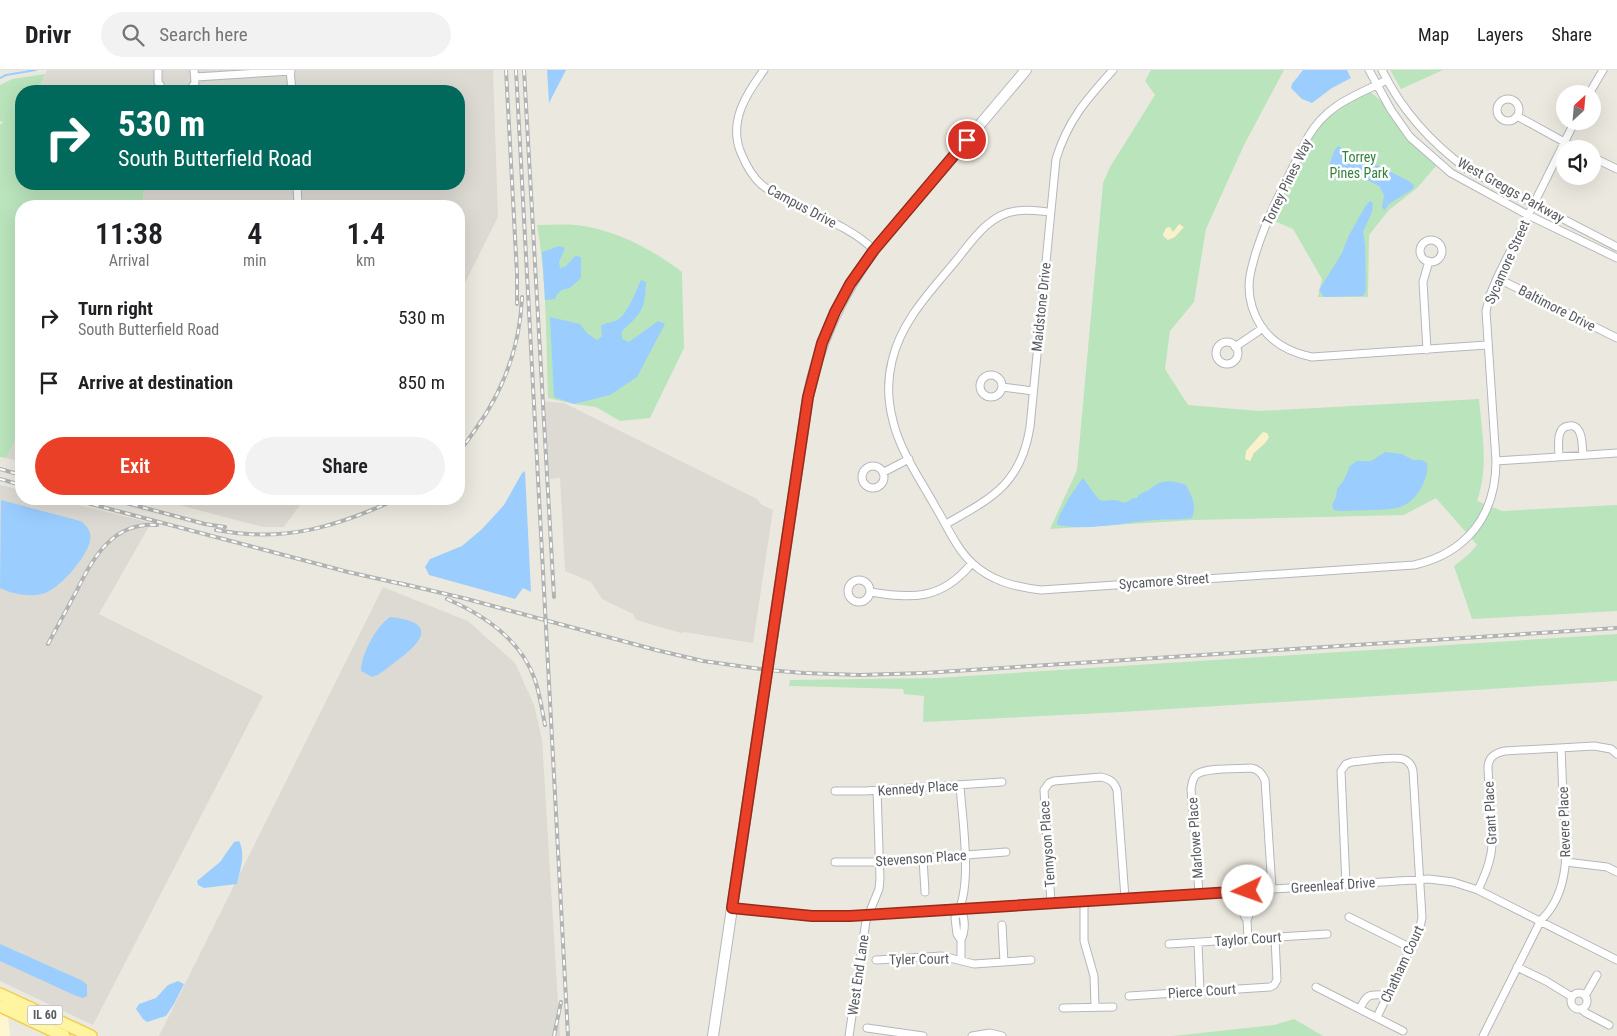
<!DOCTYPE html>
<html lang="en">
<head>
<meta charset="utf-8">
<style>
  :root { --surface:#fff; --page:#f2f2f2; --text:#202124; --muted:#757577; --line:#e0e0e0; --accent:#e94027 }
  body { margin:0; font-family:"Roboto Condensed",sans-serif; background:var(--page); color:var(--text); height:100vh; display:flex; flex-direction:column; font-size:19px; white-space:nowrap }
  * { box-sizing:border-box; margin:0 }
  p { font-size:16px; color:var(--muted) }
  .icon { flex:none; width:28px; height:28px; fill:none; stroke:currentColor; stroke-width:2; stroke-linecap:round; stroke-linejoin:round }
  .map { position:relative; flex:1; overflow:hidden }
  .sheet { position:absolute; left:15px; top:130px; width:450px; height:305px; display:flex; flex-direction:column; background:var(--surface); border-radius:20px; box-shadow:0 5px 20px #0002 }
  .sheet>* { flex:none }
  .hud { position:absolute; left:15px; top:15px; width:450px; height:105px; border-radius:20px; box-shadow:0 5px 20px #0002; background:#00695c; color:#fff; overflow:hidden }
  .needle { width:32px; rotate:26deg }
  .tools { position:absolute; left:1556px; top:15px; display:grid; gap:10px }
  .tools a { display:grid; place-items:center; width:45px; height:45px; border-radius:50%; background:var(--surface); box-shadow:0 5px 20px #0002; font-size:25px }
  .pin { position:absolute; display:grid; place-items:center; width:42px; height:42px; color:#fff; margin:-21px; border:2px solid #fff; border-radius:50%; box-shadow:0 1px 5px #0007 }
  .me { position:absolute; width:55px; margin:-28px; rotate:267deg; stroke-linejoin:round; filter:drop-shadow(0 0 4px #0008) }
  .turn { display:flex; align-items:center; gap:18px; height:105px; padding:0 20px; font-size:22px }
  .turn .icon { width:65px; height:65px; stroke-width:2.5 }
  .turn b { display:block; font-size:35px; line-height:42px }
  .eta { display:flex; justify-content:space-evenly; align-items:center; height:85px; text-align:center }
  .eta b { font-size:30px; font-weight:600; line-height:35px }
  .action { display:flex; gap:10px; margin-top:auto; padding:10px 20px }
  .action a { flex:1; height:58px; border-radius:30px; background:var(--accent); color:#fff; font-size:20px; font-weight:600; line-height:58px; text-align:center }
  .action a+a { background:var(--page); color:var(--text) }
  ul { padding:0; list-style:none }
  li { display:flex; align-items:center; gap:15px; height:65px; padding:0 20px }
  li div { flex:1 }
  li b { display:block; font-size:19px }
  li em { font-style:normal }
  header { display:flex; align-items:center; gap:30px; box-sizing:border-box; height:70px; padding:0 25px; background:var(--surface); border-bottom:1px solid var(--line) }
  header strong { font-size:24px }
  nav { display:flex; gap:28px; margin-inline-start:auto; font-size:18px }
  .search { width:350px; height:45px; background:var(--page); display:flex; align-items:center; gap:12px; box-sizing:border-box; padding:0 18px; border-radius:28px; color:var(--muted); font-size:19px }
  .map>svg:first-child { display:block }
  .commercial { fill:#fef6d1 }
  .industrial { fill:#dcdad3 }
  .green { fill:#bae4bc }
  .sand { fill:#faf1cb }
  .water { fill:#9bceff }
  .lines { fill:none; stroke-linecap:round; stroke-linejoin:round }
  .stream { stroke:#9bceff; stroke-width:2 }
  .street-casing { stroke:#b5b7bc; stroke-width:9 }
  .secondary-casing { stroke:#b5b8be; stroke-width:12 }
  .primary-casing { stroke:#f1cd52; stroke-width:14 }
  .street { stroke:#fff; stroke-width:7 }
  .secondary { stroke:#fff; stroke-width:10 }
  .primary { stroke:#fff5a0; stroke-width:11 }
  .rail-casing { stroke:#b2b3b3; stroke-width:4 }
  .rail { stroke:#fff; stroke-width:2; stroke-dasharray:5.5; stroke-linecap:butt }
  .route-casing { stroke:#972a19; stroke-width:12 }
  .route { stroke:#e94027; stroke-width:9 }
  .labels { text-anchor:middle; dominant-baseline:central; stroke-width:5; stroke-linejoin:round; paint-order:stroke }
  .shield { fill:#fff; stroke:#8a8c90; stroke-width:1 }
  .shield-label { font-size:12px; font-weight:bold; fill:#585b60 }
  .park-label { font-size:14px; fill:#34833b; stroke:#fff }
  .street-label { font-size:14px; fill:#585b60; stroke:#fff }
</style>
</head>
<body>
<header>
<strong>Drivr</strong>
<div class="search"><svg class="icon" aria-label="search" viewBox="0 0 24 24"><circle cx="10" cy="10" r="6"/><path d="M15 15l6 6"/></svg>Search here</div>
<nav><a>Map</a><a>Layers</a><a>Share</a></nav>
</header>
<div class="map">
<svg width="1617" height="966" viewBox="0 0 1617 966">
  <rect width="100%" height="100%" fill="#ebe9df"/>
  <path class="commercial" d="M0,943L8,947L10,966H0Z"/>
  <path class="industrial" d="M47,0H493L498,147L459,225V136H142L144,120L133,114H459V21H38Z
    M541,331L564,333L757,429L762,435L773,440L753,573L684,562L681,563L636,550L633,544L602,529L591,512L565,501L560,408L547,409Z
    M21,359V392L6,388Z
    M0,415L21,420V429H55L151,453L99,544L263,626L93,955L0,911Z
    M156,429H304L284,457H263Z
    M383,517L468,551L515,593L534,635L542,669L560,966H159Z"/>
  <path class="green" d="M1151,0H1284L1244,75L1206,159L1194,232L1170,261L1165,299L1188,335L1259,341L1479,329C1482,363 1489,398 1477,431L1502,441L1617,435V541L1472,549L1454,496L1469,484L1477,475L1436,428L1404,445L1194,450L1050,459L1077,400L1103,113L1110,97L1155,25L1145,11Z
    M1390,0H1443L1401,19Z
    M45,4L38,21H21V114H133L144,120L142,136H21V359L6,388L0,387V55L3,52L0,51V15L12,9Z
    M1370,22C1384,30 1396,54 1408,68C1416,78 1427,86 1437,95L1417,118L1389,140L1369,165L1368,227H1318L1322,209L1293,159L1270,149L1313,64L1323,51L1355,29Z
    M537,155C550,155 563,154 576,155C614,159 652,179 682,202L684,278L650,348L620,351L596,337L574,334L548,328C546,270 547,212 537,155Z
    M1617,564V611L1122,642L923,652L924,626L904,624L903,619L789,616L790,610L936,608Z
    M1294,949L1323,966H1172L1274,955Z"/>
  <path class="sand" d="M1179,154L1184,157L1175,167L1168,170L1163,166V164L1166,158L1170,157L1173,162Z
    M1263,362L1267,363L1269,367C1266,374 1259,378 1254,383C1252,386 1252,389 1250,391L1245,389L1246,381Z"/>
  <path class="water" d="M547,0H566L549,33Z
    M1303,0H1347L1351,8L1332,18L1312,33L1302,29L1291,18L1292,14Z
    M1338,76L1409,111L1414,115L1413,119L1389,134L1385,140L1382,138L1384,125L1379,116L1350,102L1340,100L1327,102L1334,81Z
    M1370,131L1373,133L1372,142L1363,162L1365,174L1366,220L1363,226L1324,227L1319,220L1342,183L1348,167L1366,135Z
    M559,176L565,178L559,192L560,198L566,196L575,186L581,187V208L570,218C562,219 558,221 555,229L545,230L542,182Z
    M641,210L646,212C645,239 642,243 622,261V269L629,272L658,251L665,254L637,307L610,325L574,334L554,327L550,247L580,254L587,263L597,270L602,266L601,256C607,251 614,253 619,249C628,242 636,221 641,210Z
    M1385,382L1402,384L1413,390H1422L1427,393C1429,409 1417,432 1400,437C1387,441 1356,440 1341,441L1334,440L1332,435L1336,427L1337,419L1344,410L1350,396L1357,391H1371Z
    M525,401L531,522L523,518L515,529L429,505L425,497L430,489L462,476L482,459L504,435L522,403Z
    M1083,408C1086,412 1097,428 1100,430C1104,432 1108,430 1112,430C1124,430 1121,437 1133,428H1137C1140,423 1142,423 1147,421C1152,419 1149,419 1154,416C1164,409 1175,411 1186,415C1192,427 1197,435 1192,448C1179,450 1166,449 1153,450C1122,453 1089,461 1057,455C1057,444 1076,417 1083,408Z
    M1,430L80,451C87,455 92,462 90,471C87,487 58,521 42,524C27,527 13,524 0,518Z
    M390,547C456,554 401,587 378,605L372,607L361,601C361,585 376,556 390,547Z
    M239,771C246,784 240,799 237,814L204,818L198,815L197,811L220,792L234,772Z
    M0,874L83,911L87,915V926L83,928L74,925L0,891Z
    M178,911L184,914L174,934L166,946L147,952L143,949L136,939L139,934L156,928L168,915Z"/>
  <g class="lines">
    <path class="stream" d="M0,8L6,5L36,0"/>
    <defs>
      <path id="street" d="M158,0V12L164,21
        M290,0L292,21
        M764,0C746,24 728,52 741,83C746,95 752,107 762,115C796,142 843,149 874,180
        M1369,0L1391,40L1410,67L1451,103L1528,145L1617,188
        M1382,0C1402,41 1430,72 1467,99L1617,177
        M196,7L291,1
        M1387,10C1355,26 1327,34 1308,67C1289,106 1269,141 1256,182C1253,193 1249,204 1249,216C1249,230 1254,245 1261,256C1273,274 1292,283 1312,287L1487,275
        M189,21L195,13L194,0
        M1589,24L1603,0
        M1497 40a11 11 0 1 1 22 0a11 11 0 1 1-22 0Z
        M1517,46L1577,79
        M1592,87L1617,99
        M297,114L298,136
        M1050,142C1039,141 1027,139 1016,141C987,145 971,173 954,193C929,223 901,252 892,291C887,311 888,332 893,351C900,381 920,409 935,436C946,454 956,478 972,493C991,511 1015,517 1041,520L1414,495C1467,483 1496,445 1496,391L1486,241L1490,225L1497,208L1575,51
        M1420 181a11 11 0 1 1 22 0a11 11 0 1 1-22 0Z
        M1497,208L1617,268
        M1216 283a11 11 0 1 1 22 0a11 11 0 1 1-22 0Z
        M1235,277L1263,258
        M1427,280L1423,212L1429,191
        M980 316a11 11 0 1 1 22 0a11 11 0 1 1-22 0Z
        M1002,317L1033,321
        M1559,387C1559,377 1555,357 1569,356C1573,355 1577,357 1579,361C1583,368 1582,378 1583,385
        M1496,391L1617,383
        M862 407a11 11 0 1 1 22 0a11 11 0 1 1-22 0Z
        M884,402L909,389
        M946,454C992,428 1021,414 1030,357L1056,89C1068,50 1086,30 1113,0
        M848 521a11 11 0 1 1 22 0a11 11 0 1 1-22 0Z
        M870,522C913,529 942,530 972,493
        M960,715C962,750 974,819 955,848L957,864L961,870V890
        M835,721H865L1002,712
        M923,788L925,822
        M835,792H874L1006,782
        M1566,792L1607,797L1617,802
        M1346,814L1341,701L1346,694L1352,692C1363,691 1394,686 1403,689C1409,691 1412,696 1413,701L1422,848L1419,861L1377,947
        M1478,820C1485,805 1491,791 1492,775L1488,698C1488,687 1495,683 1505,681L1594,676L1611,679L1617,684
        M1244,821C1250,830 1252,841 1247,850C1241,842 1240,831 1244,821Z
        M1199,823L1191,719C1192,714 1192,709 1196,705C1204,697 1239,699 1251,698C1258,699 1262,703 1265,710L1272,819
        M1084,831V871L1094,906L1095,936
        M1051,833L1044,720L1049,713L1054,711L1101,707C1109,709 1114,711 1117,720L1125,828
        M732,838L812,846H850L1429,809L1453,812L1478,820L1617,890
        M961,839C965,849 966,859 961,870
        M1349,847L1411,878
        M1247,850L1248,869
        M1002,855L1004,892
        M1198,873L1200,921
        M1169,874L1327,864
        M876,890L942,886L974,894L1031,890
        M1517,897L1546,911L1572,927
        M1316,917L1403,961
        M1571 931a8 8 0 1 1 16 0a8 8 0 1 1-16 0Z
        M1129,926L1270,917L1274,915L1277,910L1275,868
        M1585,926L1597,905
        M1063,938L1113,937
        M1360,939C1367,922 1371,925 1388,925
        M1581,939L1586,943L1609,955
        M867,958L923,966
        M849,966L866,851L879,819L880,809L877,720
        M972,966L990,963L1002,966
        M1483,966L1541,850C1574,819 1566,766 1563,725C1562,709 1562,694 1561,678"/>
      <path id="secondary" d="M713,966L808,327C819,272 841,225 874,180L1026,0"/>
      <path id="primary" d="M0,924L91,966
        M0,936L64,966"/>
    </defs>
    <use href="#street" class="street-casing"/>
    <use href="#secondary" class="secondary-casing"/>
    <use href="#primary" class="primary-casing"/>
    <use href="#street" class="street"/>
    <use href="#secondary" class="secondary"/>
    <use href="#primary" class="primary"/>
    <defs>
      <path id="rail" d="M506,0L517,204V234
        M516,0L568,966
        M524,0L554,527
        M459,381C465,375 470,367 475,360C504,320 520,276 522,227
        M0,399L21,405
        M0,409L21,415
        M72,429L348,502L406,515
        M111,429L205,454L225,457
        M216,460C284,473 336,457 397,429
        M399,513L463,528L656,580L703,591L767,600L804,603L860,605L924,603L1617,558
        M447,529C484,545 521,569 535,610C540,625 542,640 545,655
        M48,574C57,557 67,539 76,522C93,488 112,452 157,455
        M554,966L561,932"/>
    </defs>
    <use href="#rail" class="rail-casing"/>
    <use href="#rail" class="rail"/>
  </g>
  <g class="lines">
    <defs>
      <path id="route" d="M967,70L874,180L850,214L835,242L822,273L808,327L732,838L812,846H850L1248,821"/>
    </defs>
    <use href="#route" class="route-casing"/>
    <use href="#route" class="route"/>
  </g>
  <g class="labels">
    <rect class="shield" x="27.5" y="935.5" width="35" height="19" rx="4"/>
    <g class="shield-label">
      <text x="45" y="945">IL 60</text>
    </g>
    <g class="park-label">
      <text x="1359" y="87">Torrey<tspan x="1359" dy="16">Pines Park</tspan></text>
    </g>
    <g class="street-label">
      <text transform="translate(1287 112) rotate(-64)">Torrey Pines Way</text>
      <text transform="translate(1511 120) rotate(29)">West Greggs Parkway</text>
      <text transform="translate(802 136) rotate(28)">Campus Drive</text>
      <text transform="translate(1507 192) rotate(-66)">Sycamore Street</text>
      <text transform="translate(1041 237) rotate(-84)">Maidstone Drive</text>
      <text transform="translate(1557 238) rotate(27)">Baltimore Drive</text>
      <text transform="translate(1164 511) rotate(-4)">Sycamore Street</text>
      <text transform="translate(918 718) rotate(-4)">Kennedy Place</text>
      <text transform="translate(1490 743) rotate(-93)">Grant Place</text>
      <text transform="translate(1564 752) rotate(-92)">Revere Place</text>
      <text transform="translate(1195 768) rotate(-94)">Marlowe Place</text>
      <text transform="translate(1047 774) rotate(-94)">Tennyson Place</text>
      <text transform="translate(921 788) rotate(-4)">Stevenson Place</text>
      <text transform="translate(1333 815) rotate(-4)">Greenleaf Drive</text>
      <text transform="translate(1248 869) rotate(-4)">Taylor Court</text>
      <text transform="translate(919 889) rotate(-1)">Tyler Court</text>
      <text transform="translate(1402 894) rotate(-65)">Chatham Court</text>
      <text transform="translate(858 905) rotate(-82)">West End Lane</text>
      <text transform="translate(1202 921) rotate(-4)">Pierce Court</text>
    </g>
  </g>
</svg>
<div class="tools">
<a><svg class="needle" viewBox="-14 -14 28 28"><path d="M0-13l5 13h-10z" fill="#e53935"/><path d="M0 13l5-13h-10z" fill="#757577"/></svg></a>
<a><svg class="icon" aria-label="sound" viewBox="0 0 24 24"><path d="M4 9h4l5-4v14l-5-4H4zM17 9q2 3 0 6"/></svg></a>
</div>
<div class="pin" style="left:967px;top:70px;background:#d93025"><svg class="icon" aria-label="arrive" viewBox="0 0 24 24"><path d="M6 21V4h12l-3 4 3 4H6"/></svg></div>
<svg class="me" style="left:1248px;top:821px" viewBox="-20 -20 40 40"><circle r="19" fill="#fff"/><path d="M0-13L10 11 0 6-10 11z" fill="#e94027"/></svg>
<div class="hud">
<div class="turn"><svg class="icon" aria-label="right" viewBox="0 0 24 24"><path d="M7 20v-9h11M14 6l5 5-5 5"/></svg><div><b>530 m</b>South Butterfield Road</div></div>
</div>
<section class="sheet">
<div class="eta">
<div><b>11:38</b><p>Arrival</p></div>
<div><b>4</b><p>min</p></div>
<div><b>1.4</b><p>km</p></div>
</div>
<ul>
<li><svg class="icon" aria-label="right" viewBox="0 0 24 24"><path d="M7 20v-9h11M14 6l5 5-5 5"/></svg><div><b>Turn right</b><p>South Butterfield Road</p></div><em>530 m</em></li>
<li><svg class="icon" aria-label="arrive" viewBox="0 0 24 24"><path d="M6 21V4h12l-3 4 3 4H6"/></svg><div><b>Arrive at destination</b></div><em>850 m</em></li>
</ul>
<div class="action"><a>Exit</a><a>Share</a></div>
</section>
</div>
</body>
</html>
